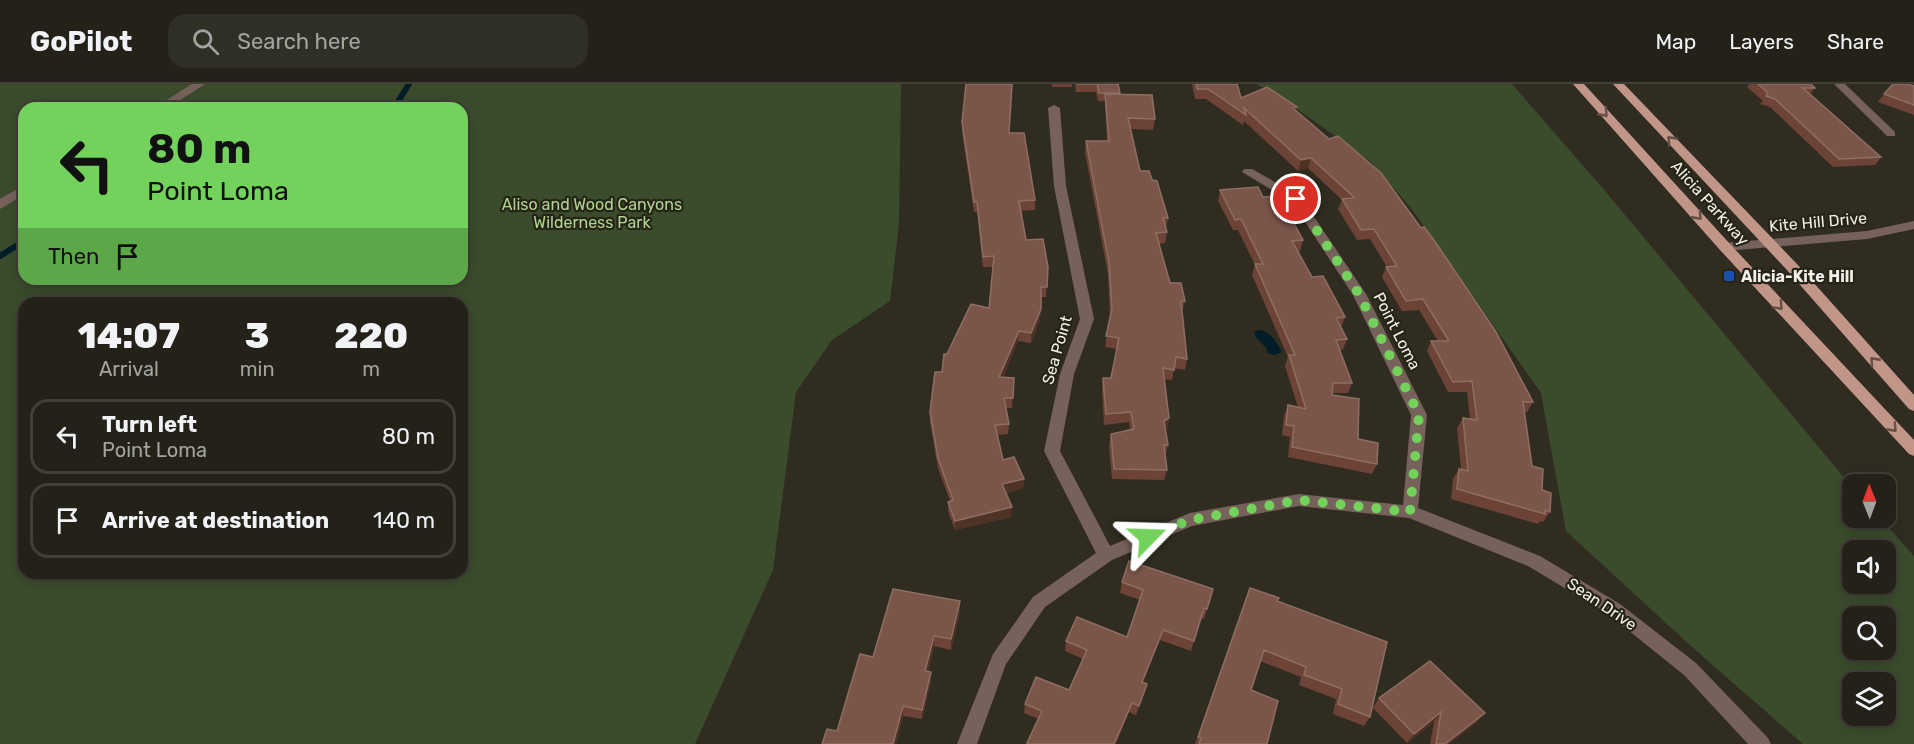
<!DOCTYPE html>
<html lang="en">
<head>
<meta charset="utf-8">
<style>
  :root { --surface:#242218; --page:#302f25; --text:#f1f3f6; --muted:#a3a4a2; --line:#413f37 }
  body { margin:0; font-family:Rubik,sans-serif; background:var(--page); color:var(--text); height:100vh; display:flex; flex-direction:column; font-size:22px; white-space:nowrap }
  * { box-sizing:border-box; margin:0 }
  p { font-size:20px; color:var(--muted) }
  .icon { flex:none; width:33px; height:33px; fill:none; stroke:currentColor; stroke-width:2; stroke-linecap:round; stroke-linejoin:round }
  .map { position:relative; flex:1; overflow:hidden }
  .panel { position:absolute; left:18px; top:213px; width:450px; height:282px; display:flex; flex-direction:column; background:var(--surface); border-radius:18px; box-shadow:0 3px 15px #0003,0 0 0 2px var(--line) }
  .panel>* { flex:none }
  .top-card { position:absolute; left:18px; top:18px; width:450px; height:183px; border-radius:18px; box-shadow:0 3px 15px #0003,0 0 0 2px var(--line); background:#73d25c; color:#111; overflow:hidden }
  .needle { width:39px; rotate:359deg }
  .fabs { position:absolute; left:1842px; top:390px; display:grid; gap:12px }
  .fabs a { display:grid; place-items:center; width:54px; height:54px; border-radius:12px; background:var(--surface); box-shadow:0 3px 15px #0003,0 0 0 2px var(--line); font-size:30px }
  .pin { position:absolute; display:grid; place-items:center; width:51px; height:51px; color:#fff; margin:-26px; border:3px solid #fff; border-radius:50%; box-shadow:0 2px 6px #0007 }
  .me { position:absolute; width:66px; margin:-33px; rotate:68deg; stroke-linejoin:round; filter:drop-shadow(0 0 4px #0008) }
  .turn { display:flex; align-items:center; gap:21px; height:126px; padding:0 30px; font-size:27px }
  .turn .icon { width:78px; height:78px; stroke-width:2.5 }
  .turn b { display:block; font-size:42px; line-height:51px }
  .then { display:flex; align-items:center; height:57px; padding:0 30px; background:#0003; gap:12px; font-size:22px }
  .eta { display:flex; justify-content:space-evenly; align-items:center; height:102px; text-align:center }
  .eta b { font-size:36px; font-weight:800; line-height:42px }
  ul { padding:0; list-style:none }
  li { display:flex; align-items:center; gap:18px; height:75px; margin:0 12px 9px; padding:0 18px; border:3px solid var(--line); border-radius:18px }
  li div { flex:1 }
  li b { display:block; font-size:22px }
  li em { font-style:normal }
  header { display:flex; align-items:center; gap:36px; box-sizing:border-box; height:84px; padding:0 30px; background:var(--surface); border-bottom:2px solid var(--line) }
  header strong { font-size:28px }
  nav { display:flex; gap:33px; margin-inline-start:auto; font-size:21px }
  .search { width:420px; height:54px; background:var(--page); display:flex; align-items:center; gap:15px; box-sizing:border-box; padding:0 21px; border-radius:18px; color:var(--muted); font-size:22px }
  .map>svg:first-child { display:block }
  .green { fill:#3b4c2d; fill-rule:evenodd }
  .water { fill:#021c28 }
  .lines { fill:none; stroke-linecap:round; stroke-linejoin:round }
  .stream { stroke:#021c28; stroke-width:6 }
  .minor { fill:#77625b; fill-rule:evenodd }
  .major { fill:#c19588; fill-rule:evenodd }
  .wall { fill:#6d4337 }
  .shaded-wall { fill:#4f3226 }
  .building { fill:#7b554a; stroke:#8e6e63; stroke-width:1.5 }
  .oneway { stroke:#645144 }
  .route { stroke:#73d25c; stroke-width:10; stroke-dasharray:0 18 }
  .transit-dot { fill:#1a4fb4; stroke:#262317; stroke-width:2 }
  .labels { text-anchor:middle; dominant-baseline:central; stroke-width:4.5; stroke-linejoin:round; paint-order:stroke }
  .street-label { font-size:16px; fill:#f1efe7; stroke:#262317 }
  .park-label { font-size:16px; fill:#afd491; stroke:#262317 }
  .poi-label { font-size:16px; font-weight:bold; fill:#f1efe7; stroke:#262317; text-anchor:start }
</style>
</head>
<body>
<header>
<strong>GoPilot</strong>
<div class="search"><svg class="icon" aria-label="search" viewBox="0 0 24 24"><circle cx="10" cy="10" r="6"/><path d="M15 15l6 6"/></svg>Search here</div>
<nav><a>Map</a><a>Layers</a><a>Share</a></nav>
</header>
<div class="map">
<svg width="1914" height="660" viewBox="0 0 1914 660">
  <rect width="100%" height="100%" fill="#302d20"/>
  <path class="green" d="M0,0H901L899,139L890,217L832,256L796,308L773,486L695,660H0ZM24,24H462V195H24ZM24,219H462V489H24Z
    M1256,0H1512L1605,107L1852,403V434H1880L1914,472V660H1803L1692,563L1566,447L1541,309L1411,124L1371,78L1282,14ZM1852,466H1886V500H1852ZM1852,532H1886V566H1852ZM1852,598H1886V632H1852Z"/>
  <path class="water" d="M1258,246C1270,246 1277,259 1282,268L1275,271L1267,269V265L1255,252L1254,248Z"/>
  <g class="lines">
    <path class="stream" d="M394,24L409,0
      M0,172L24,157"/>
    <path class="minor" d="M192,0H205L168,24H154Z
      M1834,0H1845L1895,48V52H1887Z
      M1054,21L1060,24L1066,102L1094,235L1074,290L1060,367L1110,462L1190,429L1299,410L1403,421L1411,331L1353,211L1292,118L1242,88L1244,85H1252L1300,112L1366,210L1427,331L1418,424L1540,472L1620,520L1696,579L1768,654L1771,660H1748L1684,591L1608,530L1528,482L1409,434L1299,422L1192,442L1112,476L1045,523L1006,580L977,660H957L993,570L1033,513L1096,469L1044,367L1060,290L1080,235L1054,102L1048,24Z
      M24,101V111L0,125V115Z
      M1914,137V145L1867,155L1725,167L1719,163L1725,159L1867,147Z"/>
    <path class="major" d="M1573,0H1584L1730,160L1914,356V372L1909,370L1720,166Z
      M1613,0H1624L1796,179L1914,311V327L1909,325L1786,185Z"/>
  </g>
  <path class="wall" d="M1052,0H1072V3H1052Z
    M1075,0H1118L1119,10L1155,35L1153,46L1131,45L1140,87L1152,96L1168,134L1166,144L1167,148L1165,159L1159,160L1170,199L1185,217L1182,228L1187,275L1185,286L1174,284L1172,296L1164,295L1169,334L1167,345H1165L1168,361L1165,372L1167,386L1164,396L1112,395L1109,361L1111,350L1130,346L1129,338L1104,341L1102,305L1103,294H1111L1117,265L1105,263L1110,233L1108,190L1085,68L1086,57H1107L1105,17H1098L1096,8H1076Z
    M1192,0H1237L1241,14L1296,26L1533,318L1527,328H1524L1532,382L1550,428L1543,438L1540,437L1538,440L1451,415L1453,395L1459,385H1461L1457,344L1463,334L1470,335L1467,308H1448L1427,267L1431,257H1438L1419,226L1402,227L1382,193L1386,183H1387L1370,155L1357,156L1338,125L1342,116L1308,84L1298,87L1244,37L1243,41L1206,15H1195Z
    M1749,0H1811L1815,4L1810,10L1881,73L1875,81L1833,83L1770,23L1760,20L1763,17L1747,3Z
    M1914,2V31L1878,18L1884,10Z
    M962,38L1010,49L1035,116V126L1021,127L1026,156L1048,183L1046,213H1041L1040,235L1031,259L1018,257L1003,293L1014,294L1012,324H1006L1009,340L1008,350L997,351L1003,376L1024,395L1023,404L1006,409L1011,433L955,446L948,427V418L950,417L938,384L930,338V328L947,270L989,224L993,183H983L977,128H974L962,48Z
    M1220,106L1263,113L1289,137L1303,156L1300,167H1298L1312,193L1345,233L1341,244L1347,255L1343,265L1340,266L1352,299L1348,309H1332V311L1358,355L1377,380L1372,390L1288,373L1290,353L1282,351L1284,332L1288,321L1298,323L1285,282L1288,273L1252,191L1255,181L1238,146H1233L1218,117Z
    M1122,498L1213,505L1204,535L1201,534L1191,567L1160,556L1143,598L1147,600L1136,631L1129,628L1116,660H1026L1038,635L1024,629L1025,620L1069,606L1083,575L1065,567L1066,557L1127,553L1140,516L1120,509Z
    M1246,514L1277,517L1370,633L1364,642L1333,630L1336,615L1299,601L1301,593L1260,577L1251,606L1267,660H1195Z
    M960,528L951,566L934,562L928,588H931V598L922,635L903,632L896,660H822L837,647Z
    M1430,577L1477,638L1449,660H1430L1434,638L1407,659L1373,624L1379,614Z"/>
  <path class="shaded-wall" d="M1311,74L1308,84L1298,87L1301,76Z
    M1041,225L1040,235L1031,259V249Z
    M1019,247L1018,257L999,303V293Z
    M1169,334L1167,345L1162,348L1164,337Z
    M1024,395L1023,404L1002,410V400Z
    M1012,423L1011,433L955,446V437Z
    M960,517V528L951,566V555Z
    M1163,546L1160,556L1139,608L1142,598Z
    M934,552V562L926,597L925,587Z
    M931,588V598L922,635V626Z
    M1132,619L1129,628L1116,660H1114Z
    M903,622V632L896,660H893Z
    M1441,628L1434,638L1407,659L1414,650Z
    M1485,629L1477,638L1449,660H1445Z"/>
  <path class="building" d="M966,0H1012L1009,49H1024L1035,116L1019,117L1026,156L1043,155L1048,183L1047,203H1041V225L1031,249L1019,247L999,293L1014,294L1013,314H1004L1009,340L995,341L1003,376L1014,373L1024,395L1002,400L1012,423L955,437L948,418L953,416L938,374L930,328L935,288H942L944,270H947L971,220L989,224L994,172L983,173L977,118H974L962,38Z
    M1077,0H1118L1120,9H1099L1097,0Z
    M1196,0H1237L1241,14L1267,3L1297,23L1293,24L1329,55L1338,52L1381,89L1421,144L1424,143L1436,159L1496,248L1533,318H1523L1532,382L1543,385L1542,406L1551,409L1550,428L1545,426V430L1457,405L1459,385L1468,387L1463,334L1477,336L1472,297L1453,298L1431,257H1449L1423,215L1406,217L1386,183L1397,182L1374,145L1361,146L1342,115L1355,114L1311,74L1301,76L1244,24L1246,31L1208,5H1197Z
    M1758,0H1811L1815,4H1803L1881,73L1839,75L1775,15L1766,12L1768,9Z
    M1893,0H1907L1914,2V21L1884,10Z
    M1105,10L1152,11L1155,35L1128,34L1140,87H1149L1152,96L1157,97L1168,134H1163L1167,148L1156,149L1170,199H1181L1185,217H1181L1187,275L1176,273L1174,286L1163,284L1169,334L1164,337L1168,361H1164L1167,386L1114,385L1111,350L1134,345L1131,328L1106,330L1103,294H1111L1119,254L1106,252L1112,225L1109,179L1086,57H1109Z
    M1258,103L1263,113L1275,112L1289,137L1292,136L1303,156L1292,157L1312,193L1323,192L1345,233L1336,234L1347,255L1336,256L1352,299H1333L1332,311L1359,315L1358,355L1378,359L1377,380L1292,363L1294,342L1286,341L1288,321L1306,325L1289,271H1295L1255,180H1263L1241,135L1235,136L1220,106Z
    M1129,477L1213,505L1207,525L1204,524L1194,557L1163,546L1142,598L1147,600L1139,622L1132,619L1114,660H1029L1027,659L1042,627L1025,620L1036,593L1069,606L1087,566L1066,557L1077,533L1127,553L1143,506L1122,498Z
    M1250,504L1279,514L1277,517L1387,558L1370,633L1338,620L1342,605L1304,591L1306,583L1264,566L1251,606L1278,617L1267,660H1199L1201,654L1198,653Z
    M893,505L960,517L951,555L934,552L925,587L931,588L922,626L903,622L893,660H894H822L827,645L837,647L860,570L873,573Z
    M1430,577L1485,629L1445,660H1436L1441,628L1414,650L1379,614Z"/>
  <defs><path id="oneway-chevron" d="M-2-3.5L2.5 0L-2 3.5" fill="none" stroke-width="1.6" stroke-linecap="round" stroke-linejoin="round" transform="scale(1.5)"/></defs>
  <g class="oneway">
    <use href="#oneway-chevron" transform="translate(1604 29) rotate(48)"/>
    <use href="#oneway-chevron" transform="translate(1671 56) rotate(-134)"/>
    <use href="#oneway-chevron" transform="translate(1698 132) rotate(48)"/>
    <use href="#oneway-chevron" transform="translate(1779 222) rotate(47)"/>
    <use href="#oneway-chevron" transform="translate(1874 277) rotate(-132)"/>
    <use href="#oneway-chevron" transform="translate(1893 344) rotate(46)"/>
  </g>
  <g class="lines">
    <path class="route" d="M1148,453L1190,436L1299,416L1410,428L1419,331L1359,210L1296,115"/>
  </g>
  <rect class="transit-dot" x="1723" y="186" width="12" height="12" rx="3"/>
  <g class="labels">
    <g class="street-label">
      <text transform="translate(1710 119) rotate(48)">Alicia Parkway</text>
      <text transform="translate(1818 138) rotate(-5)">Kite Hill Drive</text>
      <text transform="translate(1397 247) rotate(63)">Point Loma</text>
      <text transform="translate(1057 266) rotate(-74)">Sea Point</text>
      <text transform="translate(1602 520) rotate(34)">Sean Drive</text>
    </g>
    <g class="park-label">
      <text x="592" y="120">Aliso and Wood Canyons<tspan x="592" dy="18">Wilderness Park</tspan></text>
    </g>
    <g class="poi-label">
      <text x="1741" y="192">Alicia-Kite Hill</text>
    </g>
  </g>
</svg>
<div class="fabs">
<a><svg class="needle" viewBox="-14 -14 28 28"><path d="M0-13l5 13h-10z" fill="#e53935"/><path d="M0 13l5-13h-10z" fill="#a3a4a2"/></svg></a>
<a><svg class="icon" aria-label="sound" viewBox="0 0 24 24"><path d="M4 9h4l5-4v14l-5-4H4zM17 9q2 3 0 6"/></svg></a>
<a><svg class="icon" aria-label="search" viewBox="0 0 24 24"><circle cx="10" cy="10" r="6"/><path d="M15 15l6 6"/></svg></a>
<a><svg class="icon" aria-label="layers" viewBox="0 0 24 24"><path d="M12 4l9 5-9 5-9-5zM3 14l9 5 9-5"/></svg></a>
</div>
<div class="pin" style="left:1296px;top:115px;background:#d93025"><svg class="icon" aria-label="arrive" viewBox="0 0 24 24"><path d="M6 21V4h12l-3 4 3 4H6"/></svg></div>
<svg class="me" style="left:1148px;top:453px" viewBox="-20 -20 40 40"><path d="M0-17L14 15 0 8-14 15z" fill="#73d25c" stroke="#fff" stroke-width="4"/></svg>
<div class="top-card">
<div class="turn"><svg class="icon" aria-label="left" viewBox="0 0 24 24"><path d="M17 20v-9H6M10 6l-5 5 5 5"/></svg><div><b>80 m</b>Point Loma</div></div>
<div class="then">Then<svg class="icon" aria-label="arrive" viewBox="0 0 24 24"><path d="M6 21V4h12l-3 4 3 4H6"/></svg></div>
</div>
<section class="panel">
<div class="eta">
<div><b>14:07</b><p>Arrival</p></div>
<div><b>3</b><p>min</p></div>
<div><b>220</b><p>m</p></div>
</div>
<ul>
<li><svg class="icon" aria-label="left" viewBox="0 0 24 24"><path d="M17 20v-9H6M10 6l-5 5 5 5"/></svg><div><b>Turn left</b><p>Point Loma</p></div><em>80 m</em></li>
<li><svg class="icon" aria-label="arrive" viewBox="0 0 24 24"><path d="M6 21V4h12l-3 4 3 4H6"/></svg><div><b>Arrive at destination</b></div><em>140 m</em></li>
</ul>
</section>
</div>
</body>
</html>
